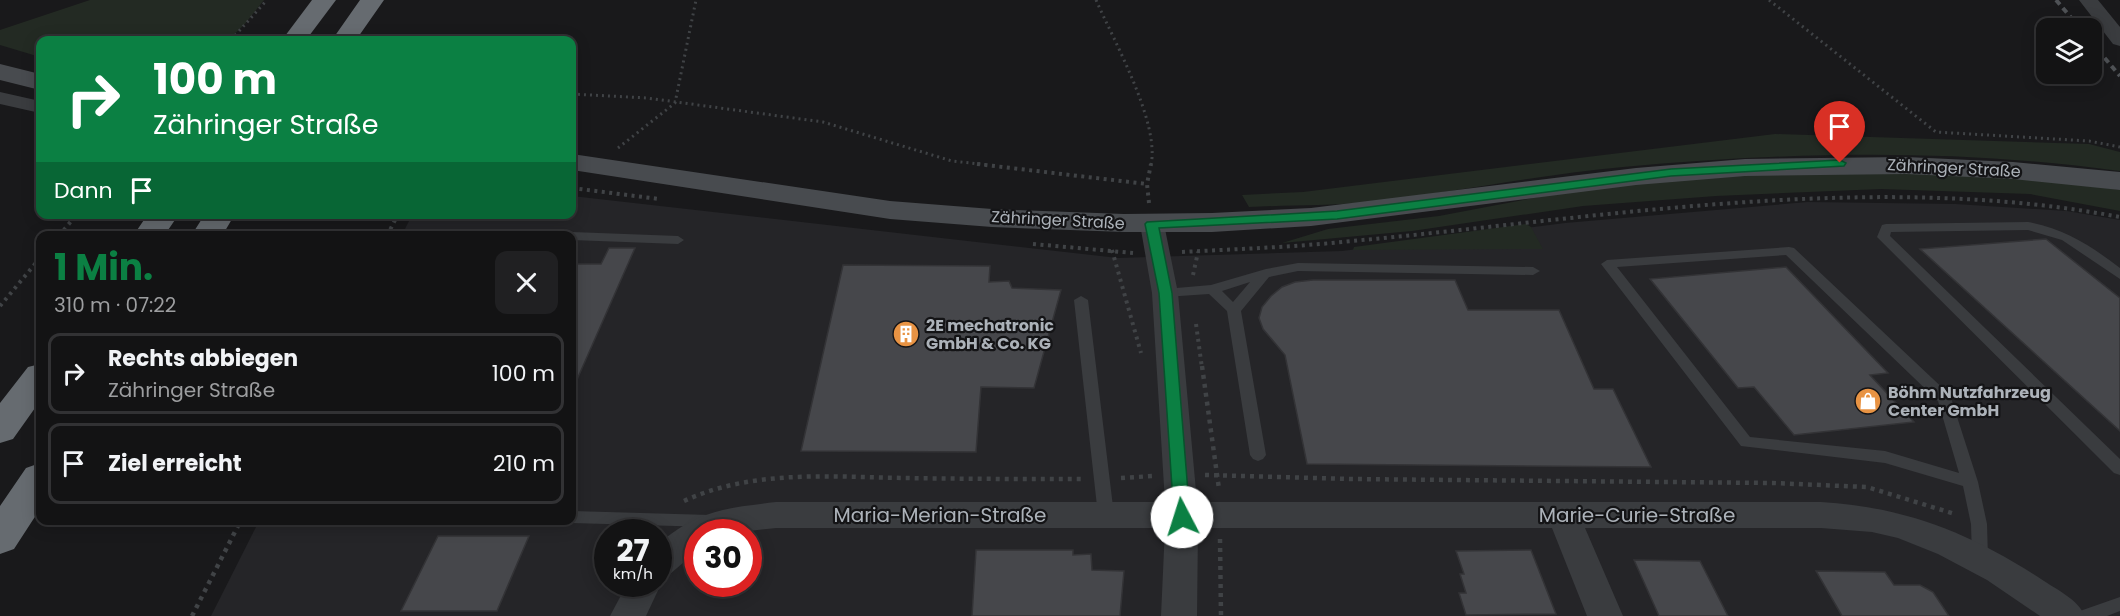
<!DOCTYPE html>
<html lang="de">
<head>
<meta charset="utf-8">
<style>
  :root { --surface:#131314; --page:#202022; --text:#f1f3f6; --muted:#9d9ea0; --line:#323234; --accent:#0b8043 }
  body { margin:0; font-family:Poppins,sans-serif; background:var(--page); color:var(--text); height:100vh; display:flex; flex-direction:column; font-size:22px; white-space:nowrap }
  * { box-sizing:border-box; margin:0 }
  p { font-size:20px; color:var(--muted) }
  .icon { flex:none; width:33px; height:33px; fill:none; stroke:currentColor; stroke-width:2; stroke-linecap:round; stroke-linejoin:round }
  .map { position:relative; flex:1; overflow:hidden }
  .side { position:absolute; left:36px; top:231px; width:540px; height:294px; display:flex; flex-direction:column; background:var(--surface); border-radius:12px; box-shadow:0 3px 15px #0003,0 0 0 2px var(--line) }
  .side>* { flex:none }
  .banner { position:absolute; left:36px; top:36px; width:540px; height:183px; border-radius:12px; box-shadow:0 3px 15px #0003,0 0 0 2px var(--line); background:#0b8043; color:#fff; overflow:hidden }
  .fabs { position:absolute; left:2036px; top:18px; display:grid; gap:12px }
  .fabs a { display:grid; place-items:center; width:66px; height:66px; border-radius:12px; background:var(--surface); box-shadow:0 3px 15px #0003,0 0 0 2px var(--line); font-size:30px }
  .speed { position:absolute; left:594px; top:519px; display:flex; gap:12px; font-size:30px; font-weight:700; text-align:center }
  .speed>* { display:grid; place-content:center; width:78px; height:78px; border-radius:50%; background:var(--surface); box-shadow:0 3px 15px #0003,0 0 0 2px var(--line); line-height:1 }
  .speed small { font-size:15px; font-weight:400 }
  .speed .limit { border:9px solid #d22; background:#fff; color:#111 }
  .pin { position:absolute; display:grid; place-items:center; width:51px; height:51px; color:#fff; margin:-62px -26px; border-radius:50% 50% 50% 0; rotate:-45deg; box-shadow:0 0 6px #0007 }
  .pin .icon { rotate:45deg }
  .me { position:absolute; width:66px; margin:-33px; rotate:355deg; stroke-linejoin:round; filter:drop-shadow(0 0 4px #0008) }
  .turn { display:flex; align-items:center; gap:21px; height:126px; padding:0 18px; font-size:27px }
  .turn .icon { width:78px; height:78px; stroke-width:2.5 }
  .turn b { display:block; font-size:42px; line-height:51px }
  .then { display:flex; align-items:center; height:57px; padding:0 18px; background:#0003; gap:12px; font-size:22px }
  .round { display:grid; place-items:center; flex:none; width:63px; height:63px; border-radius:12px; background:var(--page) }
  .headline { display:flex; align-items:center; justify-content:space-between; height:102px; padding:0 18px }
  h1 { font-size:36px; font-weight:700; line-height:45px; color:var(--accent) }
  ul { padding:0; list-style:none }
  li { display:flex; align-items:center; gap:18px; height:81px; margin:0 12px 9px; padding:0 6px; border:3px solid var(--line); border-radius:12px }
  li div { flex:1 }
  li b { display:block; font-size:22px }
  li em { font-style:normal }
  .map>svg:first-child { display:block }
  .built { fill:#252528; fill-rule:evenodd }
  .green { fill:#232a23 }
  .building { fill:#46474b; stroke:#333336; stroke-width:1.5 }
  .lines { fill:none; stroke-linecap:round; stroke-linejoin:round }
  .path-far2 { stroke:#404346; stroke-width:3; stroke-dasharray:2 4; stroke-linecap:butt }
  .path-far1 { stroke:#404346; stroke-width:4; stroke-dasharray:3 4.5; stroke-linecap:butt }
  .path { stroke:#404346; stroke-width:4.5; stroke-dasharray:4 5; stroke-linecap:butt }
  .lane { fill:#3a3c3f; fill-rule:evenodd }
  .street { fill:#3a3c3f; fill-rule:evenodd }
  .secondary { fill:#484b4f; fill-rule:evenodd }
  .highway { fill:#666b70; fill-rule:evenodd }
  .rail { stroke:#4f5256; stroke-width:4; stroke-dasharray:6 4.5; stroke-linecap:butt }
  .route { fill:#0b8043; stroke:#07532c; stroke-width:1.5 }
  .labels { text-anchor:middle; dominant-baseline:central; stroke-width:4.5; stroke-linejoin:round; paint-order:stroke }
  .street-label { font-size:16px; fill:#acb2b9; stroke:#141416 }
  .poi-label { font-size:16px; font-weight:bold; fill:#acb2b9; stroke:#141416; text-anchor:start }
  .near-street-label { font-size:20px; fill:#acb2b9; stroke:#141416 }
</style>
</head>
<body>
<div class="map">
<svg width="2120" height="616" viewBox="0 0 2120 616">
  <rect width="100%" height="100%" fill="#19191b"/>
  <path class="built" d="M572,196L1118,258L1342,251L1565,223L1808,202L1955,204L2067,211L2120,220V616H211L259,521L572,520V236L402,235L412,215L572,214ZM608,532H658V584H608ZM698,532H748V584H698Z"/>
  <path class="green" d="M90,0H264L244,25L228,40H40V57L0,45V30Z
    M1775,134L2089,144L2120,152V171C1955,148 1788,152 1623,167C1537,175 1452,193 1367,202C1328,206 1288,205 1249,207L1242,195L1303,192Z
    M1935,171L2051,180L2120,190V211L2030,194L1881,189L1716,196L1583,206L1412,231L1282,243L1328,229L1439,216L1586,188L1766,173Z
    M1526,224L1531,227L1543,249L1353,250L1354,247Z"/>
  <path class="building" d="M2046,239L2120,298V431L1920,249Z
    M609,248H635L572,391V264H601Z
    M843,265L990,266L989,282L1009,281L1012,288L1061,290L1034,388L981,387L976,452L801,451Z
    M1786,267L1888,373L1870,375L1914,422L1794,435L1754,387L1738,388L1650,279Z
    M1313,280H1455L1468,310H1559L1594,389H1613L1651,467L1307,464L1285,355L1263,329L1259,318L1262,307L1271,296L1282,287L1295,282Z
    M438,536H529L497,611H401Z
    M976,550H1073V555L1091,554L1092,570L1124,571L1120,616H972Z
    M1531,550L1556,614L1466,615L1459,593H1466L1460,574H1464L1456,551Z
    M1634,560L1700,561L1728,616H1659Z
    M1816,571L1885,572L1894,585H1920L1933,592L1949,616H1842Z"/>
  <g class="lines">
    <path class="path-far2" d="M1096,0C1114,41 1160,123 1151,165
      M1769,0L1936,132L2089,141L2120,147
      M231,40L267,0
      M572,94L647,98L823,122L952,161L989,165
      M618,148L675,103L696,0"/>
    <path class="path-far1" d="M977,164L1147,184
      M572,188L659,199
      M1149,203L1147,184L1151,164
      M59,236L77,214
      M387,236L398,214
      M1033,244L1133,253
      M1112,250L1141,353
      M1182,252C1239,249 1295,247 1352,241C1603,218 1870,170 2120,217
      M1193,275L1198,252
      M0,306L40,258
      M1196,324L1202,368"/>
    <path class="path" d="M1202,366L1219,489
      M1205,475L1349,479L1773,483L1867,487L1955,514
      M1121,478L1153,476
      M684,501C753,469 832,477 906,478C964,479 1023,479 1081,479
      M1220,539L1221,616
      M192,616L241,520"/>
    <path class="lane" d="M2028,222C2065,229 2091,246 2120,268V279L2062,240L2028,230L1891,232L1890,236L2120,459V475L2114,473L1877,237L1882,225L1886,224Z
      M522,232H552L558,236H516Z
      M572,232L678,236L684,240L678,244L572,240V236H566Z
      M1789,247L1794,248L1950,395L1978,482L1987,524L1988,558L1986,563L1980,565L1974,563L1972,558L1971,524L1963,486L1885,463L1741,446L1601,264L1607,260ZM1786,255L1938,401L1959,473L1885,451L1750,437L1617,267Z
      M1298,263L1533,267L1540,271L1533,275L1298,271L1269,277L1241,311L1266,455L1263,459L1258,461L1253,459L1250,455L1227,311L1209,294L1165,297L1158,293L1165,289L1211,285L1266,269ZM1250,282L1233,302L1222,291Z
      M1081,296L1088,300L1114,515L1112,520L1106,521L1100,520L1098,515L1074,300Z
      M572,511L710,515L716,516L718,521L716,526L710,527L572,523L566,520H572Z
      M2120,597V611L2107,616H2077L2080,611Z"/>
    <path class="street" d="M2079,0H2098L2120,27V46L2113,44Z
      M0,92L40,101V113L0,104Z
      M1152,217L1161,219L1164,224L1178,293L1197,502H1821C1906,507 1973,534 2044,581C2059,591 2077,599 2085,616H2040L1987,580L1938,554L1898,538L1872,532L1821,528H1585L1623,616H1587L1552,528H1198L1197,616H1161L1165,528H776L740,532H698V550L670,574L658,578V544C699,510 726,508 776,502H1165L1152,293L1140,224L1143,219Z
      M658,579L661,584L646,616H610L627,584H658Z"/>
    <path class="secondary" d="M0,64L40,74V90L0,80Z
      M572,154L890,201L992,209L1124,214L1212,213L1311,208L1636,168L1745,159L1906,157L2013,162L2120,172V190L2013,179L1906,174L1745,176L1636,185L1311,226L1212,232H1124L992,227L890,219L572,170Z"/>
    <path class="highway" d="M312,0H336L306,40H282Z
      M360,0H384L356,40H332Z
      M148,214H179L164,236H133Z
      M205,214H235L222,236H191Z
      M40,364V401L13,439L0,443V403L28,367Z
      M40,463V509L14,549L0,554V506L26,468Z"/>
    <path class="rail" d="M2056,0L2080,28
      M2091,42L2120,76"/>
  </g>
  <path class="route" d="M1840,160L1846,163L1844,166L1671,176L1337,219L1159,228L1172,293L1190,517L1188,521L1182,523L1176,521L1174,517L1159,293L1145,224L1147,222L1337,211L1671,169Z"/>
  <defs>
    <symbol id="building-disc" viewBox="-11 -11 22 22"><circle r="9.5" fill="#e89343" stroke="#141416"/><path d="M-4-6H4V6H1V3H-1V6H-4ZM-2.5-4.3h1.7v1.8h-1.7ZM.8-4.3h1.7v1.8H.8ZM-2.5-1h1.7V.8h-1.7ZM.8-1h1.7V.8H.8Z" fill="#fff"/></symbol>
    <symbol id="shop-disc" viewBox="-11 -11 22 22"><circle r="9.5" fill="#e89343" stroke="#141416"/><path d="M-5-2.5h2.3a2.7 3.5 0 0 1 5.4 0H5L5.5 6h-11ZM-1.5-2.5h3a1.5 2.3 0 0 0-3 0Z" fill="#fff"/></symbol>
  </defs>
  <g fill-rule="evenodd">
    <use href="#building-disc" x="891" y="319" width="30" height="30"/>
    <use href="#shop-disc" x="1853" y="386" width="30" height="30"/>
  </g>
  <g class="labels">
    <g class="street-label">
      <text transform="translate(1954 168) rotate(3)">Zähringer Straße</text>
      <text transform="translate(1058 220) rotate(3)">Zähringer Straße</text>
    </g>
    <g class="poi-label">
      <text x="926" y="325">2E mechatronic<tspan x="926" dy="18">GmbH &amp; Co. KG</tspan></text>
      <text x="1888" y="392">Böhm Nutzfahrzeug<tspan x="1888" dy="18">Center GmbH</tspan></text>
    </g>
    <g class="near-street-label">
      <text x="940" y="515">Maria-Merian-Straße</text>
      <text x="1637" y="515">Marie-Curie-Straße</text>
    </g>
  </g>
</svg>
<div class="fabs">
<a><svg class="icon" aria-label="layers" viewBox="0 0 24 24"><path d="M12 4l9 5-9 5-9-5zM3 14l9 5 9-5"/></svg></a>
</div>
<div class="speed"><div>27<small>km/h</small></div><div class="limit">30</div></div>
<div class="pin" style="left:1840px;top:163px;background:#d93025"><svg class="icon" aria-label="arrive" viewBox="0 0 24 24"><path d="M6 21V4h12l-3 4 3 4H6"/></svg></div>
<svg class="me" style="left:1182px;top:517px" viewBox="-20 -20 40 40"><circle r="19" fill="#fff"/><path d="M0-13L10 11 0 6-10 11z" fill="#0b8043"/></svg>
<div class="banner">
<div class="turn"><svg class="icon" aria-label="right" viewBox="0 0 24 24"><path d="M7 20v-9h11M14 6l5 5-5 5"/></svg><div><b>100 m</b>Zähringer Straße</div></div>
<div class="then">Dann<svg class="icon" aria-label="arrive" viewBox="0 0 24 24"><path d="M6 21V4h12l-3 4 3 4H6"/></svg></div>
</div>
<section class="side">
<div class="headline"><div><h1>1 Min.</h1><p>310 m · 07:22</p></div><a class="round"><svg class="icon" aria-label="close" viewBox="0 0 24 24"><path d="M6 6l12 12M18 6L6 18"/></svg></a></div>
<ul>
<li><svg class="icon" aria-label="right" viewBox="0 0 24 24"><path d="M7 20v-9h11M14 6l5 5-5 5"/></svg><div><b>Rechts abbiegen</b><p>Zähringer Straße</p></div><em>100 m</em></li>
<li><svg class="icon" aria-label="arrive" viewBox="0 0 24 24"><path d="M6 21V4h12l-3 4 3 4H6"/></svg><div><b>Ziel erreicht</b></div><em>210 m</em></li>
</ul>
</section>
</div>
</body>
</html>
